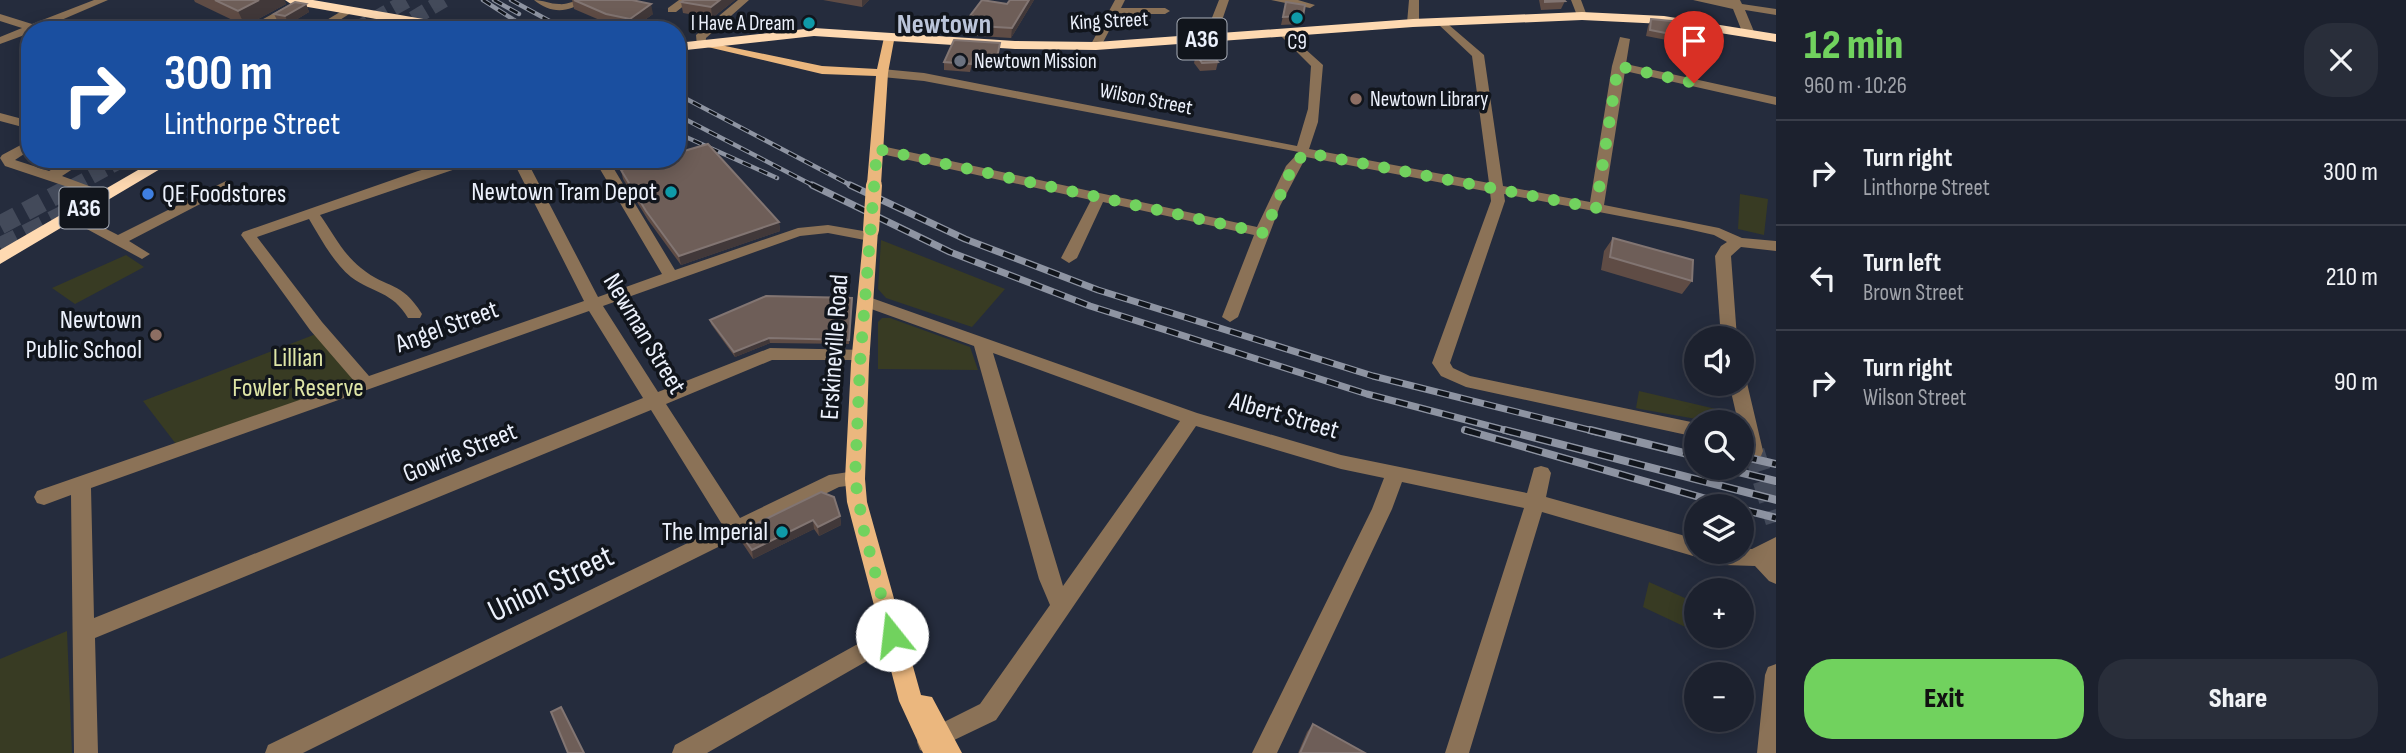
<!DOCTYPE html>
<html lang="en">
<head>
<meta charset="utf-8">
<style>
  :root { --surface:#1c212e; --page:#292e3a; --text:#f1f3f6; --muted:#a0a3aa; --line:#3a3e4a; --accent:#71d25e }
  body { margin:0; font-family:"Sofia Sans Condensed",sans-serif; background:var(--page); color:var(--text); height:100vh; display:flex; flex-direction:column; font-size:26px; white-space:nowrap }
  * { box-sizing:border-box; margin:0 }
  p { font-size:23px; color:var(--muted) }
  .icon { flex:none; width:38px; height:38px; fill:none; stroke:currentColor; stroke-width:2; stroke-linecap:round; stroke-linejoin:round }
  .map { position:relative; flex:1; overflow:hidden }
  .side { display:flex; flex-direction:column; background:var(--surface); width:630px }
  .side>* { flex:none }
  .top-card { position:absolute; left:21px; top:21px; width:665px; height:147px; border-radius:28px; box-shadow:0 4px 18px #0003,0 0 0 2px var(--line); background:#1a4fa0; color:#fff; overflow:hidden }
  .tools { position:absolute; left:1684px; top:326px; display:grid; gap:14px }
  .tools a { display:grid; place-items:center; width:70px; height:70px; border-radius:50%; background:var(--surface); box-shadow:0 4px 18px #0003,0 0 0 2px var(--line); font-size:35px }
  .pin { position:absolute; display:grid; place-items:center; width:60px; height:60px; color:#fff; margin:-72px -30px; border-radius:50% 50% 50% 0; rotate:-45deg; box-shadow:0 0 7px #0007 }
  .pin .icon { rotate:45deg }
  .me { position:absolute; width:77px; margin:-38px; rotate:344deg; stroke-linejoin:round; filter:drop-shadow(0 0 5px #0008) }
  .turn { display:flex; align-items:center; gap:24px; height:147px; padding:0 28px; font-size:32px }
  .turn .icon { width:91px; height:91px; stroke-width:2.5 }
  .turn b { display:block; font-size:49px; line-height:60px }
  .round { display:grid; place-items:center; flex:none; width:74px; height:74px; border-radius:28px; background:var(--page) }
  .overview { display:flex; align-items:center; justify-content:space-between; height:119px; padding:0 28px }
  h1 { font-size:42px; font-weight:800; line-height:52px; color:var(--accent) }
  .button { display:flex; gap:14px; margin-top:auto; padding:14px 28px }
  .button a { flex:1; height:80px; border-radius:28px; background:var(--accent); color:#111; font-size:28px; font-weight:800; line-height:80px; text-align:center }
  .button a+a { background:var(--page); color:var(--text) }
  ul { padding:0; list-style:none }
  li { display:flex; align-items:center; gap:21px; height:105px; padding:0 28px; border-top:2px solid var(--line) }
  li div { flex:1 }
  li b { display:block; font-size:26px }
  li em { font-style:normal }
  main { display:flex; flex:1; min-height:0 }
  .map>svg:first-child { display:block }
  .green { fill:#383b23 }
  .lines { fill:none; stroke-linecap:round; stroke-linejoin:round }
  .minor-tunnel { stroke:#434a5a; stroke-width:21; stroke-dasharray:21 10; stroke-linecap:butt }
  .highway-tunnel-far1 { stroke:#434a5a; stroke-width:15; stroke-dasharray:15 7; stroke-linecap:butt }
  .highway-tunnel { stroke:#434a5a; stroke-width:19; stroke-dasharray:19 10; stroke-linecap:butt }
  .minor { fill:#8b7257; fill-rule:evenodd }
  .major { fill:#ebb77e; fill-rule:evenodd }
  .highway { fill:#fed9b1; fill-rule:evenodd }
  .rail-far2-casing { stroke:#8e94a2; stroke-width:4.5 }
  .rail-far1-casing { stroke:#8e94a2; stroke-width:7 }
  .rail-casing { stroke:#8e94a2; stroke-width:8 }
  .rail-far2 { stroke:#11151c; stroke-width:2.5; stroke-dasharray:9; stroke-linecap:butt }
  .rail-far1 { stroke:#11151c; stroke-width:4.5; stroke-dasharray:12; stroke-linecap:butt }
  .rail { stroke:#11151c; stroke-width:5; stroke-dasharray:16; stroke-linecap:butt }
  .major-bridge-far1 { stroke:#ebb77e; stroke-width:12 }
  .major-bridge { stroke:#ebb77e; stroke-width:16 }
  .wall { fill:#5f4c45 }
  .shaded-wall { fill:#413839 }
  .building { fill:#6e5e58; stroke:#827572; stroke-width:2 }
  .route { stroke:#71d25e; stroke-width:12; stroke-dasharray:0 21.6 }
  .culture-dot { fill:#0f9aa8; stroke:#11151c; stroke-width:2.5 }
  .worship-dot { fill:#6b7280; stroke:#11151c; stroke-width:2.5 }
  .education-dot { fill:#8d6e63; stroke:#11151c; stroke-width:2.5 }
  .shop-dot { fill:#3f7fe0; stroke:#11151c; stroke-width:2.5 }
  .labels { text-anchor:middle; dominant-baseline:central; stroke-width:7; stroke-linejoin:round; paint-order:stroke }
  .far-street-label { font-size:21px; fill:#ecf1fc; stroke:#11151c }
  .far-poi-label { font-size:21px; fill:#ecf1fc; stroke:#11151c; text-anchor:start }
  .shield { fill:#11151c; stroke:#aaafb9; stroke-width:2 }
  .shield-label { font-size:24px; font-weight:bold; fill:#ecf1fc }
  .poi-label { font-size:26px; fill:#ecf1fc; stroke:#11151c; text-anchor:end }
  .street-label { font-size:26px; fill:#ecf1fc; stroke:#11151c }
  .park-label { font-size:26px; fill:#dee5a6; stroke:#11151c }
  .far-district-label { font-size:28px; font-weight:bold; fill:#bbc5da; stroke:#11151c }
  .near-street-label { font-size:32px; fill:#ecf1fc; stroke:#11151c }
</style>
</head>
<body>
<main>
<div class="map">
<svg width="1776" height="753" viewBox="0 0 1776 753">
  <rect width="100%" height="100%" fill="#252c3d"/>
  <path class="green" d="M1740,194L1768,199L1764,235L1738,229Z
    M881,240L1005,289L972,327L886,298L878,289Z
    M126,255L144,267L75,304L52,288Z
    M882,318H890L970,347L978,370L878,369V322Z
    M316,334L356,383L179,448L143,401Z
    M1639,391L1716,409L1720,417L1713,422L1640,409L1636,408Z
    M1649,582L1696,603V632L1643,607Z
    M67,631L72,753H0V659Z"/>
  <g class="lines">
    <path class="minor-tunnel" d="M1754,451L1776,522"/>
    <path class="highway-tunnel-far1" d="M355,30L408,0
      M394,30L444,0
      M72,187L124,159"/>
    <path class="highway-tunnel" d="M0,225L75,185
      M0,247L69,212"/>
    <path class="minor" d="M94,0H108L38,30H30V33L0,44V37L22,28L0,21V14L32,24Z
      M298,0H311L257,30H243Z
      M534,0C543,0 550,4 559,4C567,5 575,0 584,0C569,14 549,13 534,0Z
      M679,0H691L676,12H668V8Z
      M738,0H749L706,38L705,46H697L696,35Z
      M1115,0H1125L1121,8H1165L1170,11L1165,14H1118L1100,48H1092L1090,46Z
      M1219,0H1229L1216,38L1206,40L1204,38Z
      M1271,0H1298L1315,5L1310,8Z
      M1409,0H1419V23L1413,26L1407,23Z
      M1571,0H1581L1587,16L1586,18H1578Z
      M1693,0H1740L1742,4L1776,9V15L1745,10L1755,34L1749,37L1743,34L1733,9Z
      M345,9L354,11L324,30H310Z
      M1442,19L1484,55L1503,186L1590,202L1612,66L1620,37L1630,39L1626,64L1776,97V105L1625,71L1604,205L1719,228L1742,238L1776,241V251L1741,247L1731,256L1737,338H1721L1715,256L1721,246L1727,242L1714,235L1683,228L1504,194L1505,201L1450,363L1453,368L1470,376L1696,423V437L1466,387L1441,376L1432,363L1491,201L1490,192L1306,157L1280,206L1238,317L1230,322L1222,317L1254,235L1103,202L1077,258L1069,263L1061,258L1091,200L877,153L870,149L877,145L1257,227L1286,166L1299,152L924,81L882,77L876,73L882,69L924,73L1297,146L1308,109L1311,66L1278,33L1284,30L1323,65L1318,122L1309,149L1489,183L1472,56L1438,24V20Z
      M0,113L30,121V129L0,121Z
      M30,140V150L15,160L49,171L71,159H88L62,176L113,195L111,198H101L5,166L0,158L2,155Z
      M462,159H485L320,215C333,233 343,254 361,268C388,290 401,280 422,314L420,318H408C392,291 374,294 351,277C333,262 321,239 309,219L257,237L322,322L369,376L584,301L512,159H526L598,297L662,274L594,159H608L675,270L798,228L828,225L875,233L877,236L870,241L828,233L800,236L603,306L658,392L770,348L867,350L870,354L867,358L861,360H772L666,404L740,518L829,475L855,471L862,474L865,479L862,484L839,487L303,753H265L268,745L723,526L651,410L95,638L98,753H74L71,495L44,505L37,503L34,497L37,491L354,381L310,330L241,235L243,232L418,171ZM589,311L643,398L94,618L91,488Z
      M226,181L233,185L231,188L129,241L150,254L142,259L63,216L70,212L75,213L118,235Z
      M866,296L1197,413L1341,455L1527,493L1534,468L1541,466L1548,468L1551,473L1546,497L1696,539V551L1752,549L1776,537V584L1769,581L1755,566L1724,565L1542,512L1469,753H1445L1524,508L1402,482L1392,509L1277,753H1252L1372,509L1384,478L1341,469L1196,426L996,720L927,753L920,750L917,742L920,734L980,704L1050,605L1039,579L974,346L860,305L858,301ZM993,353L1180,421L1063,586L1061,579Z
      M1741,378L1747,383L1763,451L1761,456L1754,458L1747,456L1741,436V422H1738L1729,383H1741Z
      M892,625L900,628L903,635L900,642L707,753H672L675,745Z
      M1776,664V753H1757L1765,675L1768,667Z"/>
    <path class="major" d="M885,33L895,35L888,73L881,184L874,188L867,184L876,76L822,74L695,44L701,41L822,66L877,69Z
      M871,226L878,230L869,364L865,479L867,502L921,695L932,697L962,753H923L899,701L847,502L845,479L851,364L864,230Z"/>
    <path class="highway" d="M285,0H313L464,26L471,30H439L291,4Z
      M1582,12L1664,16L1776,34V42L1664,24L1582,20L1413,27L1096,50L1015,49L814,36L677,51V43L814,28L1015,41L1096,42L1413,19Z
      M157,159H177L0,264V250Z"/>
    <defs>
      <path id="rail-far2" d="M483,0L528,29
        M494,0L519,14
        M511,0L566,30
        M677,94L854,187
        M677,115L816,187
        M677,133L777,178"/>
      <path id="rail-far1" d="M812,185L950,252L1090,306L1367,394L1512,432
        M850,185L965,239L1098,290L1373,376L1597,432
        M1465,430L1471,432"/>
      <path id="rail" d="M1465,430L1731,506
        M1505,430L1776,500
        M1590,430L1696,456
        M1741,456L1776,464
        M1718,467L1776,481
        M1741,509L1776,518"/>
    </defs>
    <use href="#rail-far2" class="rail-far2-casing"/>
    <use href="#rail-far1" class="rail-far1-casing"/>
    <use href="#rail" class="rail-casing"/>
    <use href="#rail-far2" class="rail-far2"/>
    <use href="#rail-far1" class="rail-far1"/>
    <use href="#rail" class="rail"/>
    <path class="major-bridge-far1" d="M874,187V184"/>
    <path class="major-bridge" d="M871,230L874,185"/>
  </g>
  <path class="wall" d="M194,0H284L286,4L245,26L195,2Z
    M572,0H632L653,14L632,29L609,24L574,9Z
    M735,0L712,18L683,13L681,2Z
    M823,0H869L862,7Z
    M1034,0L1011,38L963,35V25L1007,4Z
    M1539,0H1564L1565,1L1561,9L1541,10Z
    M1286,2L1303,16L1300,24L1281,25Z
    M306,4L309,12L289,24L278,22L274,14Z
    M1651,19L1681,36L1677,42L1646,36L1648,26Z
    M1000,43L996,66L972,64L970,72L944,70V62Z
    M1196,54L1218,62L1216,70L1200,71L1194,63Z
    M621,170L779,222L780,231L681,265L648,220L623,179Z
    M1613,238L1692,281L1682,294L1601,270L1604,251Z
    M852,302L849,344L770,343L735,357L711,324L710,320Z
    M840,516L841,525L819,536L814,529L753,559L741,541L739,532Z
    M1313,724L1365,753H1298L1307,732Z"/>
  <path class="shaded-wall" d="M259,0H284L286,4L245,26L238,11Z
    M720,0H735L712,18L711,7Z
    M862,0H869L862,7Z
    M1029,0H1034L1011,38L1012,28Z
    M306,4L309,12L289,24L285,16Z
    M651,4L653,14L632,29L630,19Z
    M779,222L780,231L681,265L679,256Z
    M769,338L770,343L735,357L734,352Z
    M840,516L841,525L819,536L818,527Z
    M813,520L814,529L753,559L752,550Z"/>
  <path class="building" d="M215,0H259L238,11Z
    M574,0H632L651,4L630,19L606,14Z
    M684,0H720L711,7L681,2Z
    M982,0L1007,4L1010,0H1029L1012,28L963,25Z
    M1545,0H1564L1565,1L1545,2Z
    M295,2L306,4L285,16L274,14Z
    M1286,2L1305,5L1303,16L1283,17Z
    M1651,19L1681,22V36L1650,30Z
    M954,40L1000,43L997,58L973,56L971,64L944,62Z
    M1206,47L1218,62L1202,63L1196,54Z
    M708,144L779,222L679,256L646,211L621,170L657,159H677V153Z
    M1613,238L1693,260L1692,281L1610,257Z
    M766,296L852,298L849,340L769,338L734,352L710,320Z
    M821,492L834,497L840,516L818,527L813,520L752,550L739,532Z
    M561,707L584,753H568L551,712Z
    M1313,724L1365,753H1300Z"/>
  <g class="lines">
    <path class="route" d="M892,635L864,531L855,479L860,364L877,149L1264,233L1295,161L1308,153L1596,208L1618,66L1694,83"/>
  </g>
  <g class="culture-dot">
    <circle cx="1297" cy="18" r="7"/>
    <circle cx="809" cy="23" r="7"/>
    <circle cx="671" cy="192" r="7"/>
    <circle cx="782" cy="532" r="7"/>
  </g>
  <circle class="worship-dot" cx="960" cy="61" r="7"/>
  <g class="education-dot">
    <circle cx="1356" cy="99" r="7"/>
    <circle cx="156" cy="335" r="7"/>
  </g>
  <circle class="shop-dot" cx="148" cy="194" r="7"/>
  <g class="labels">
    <g class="far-street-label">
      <text transform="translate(1109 21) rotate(-3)">King Street</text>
      <text transform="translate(1146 99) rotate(11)">Wilson Street</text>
    </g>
    <g class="far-poi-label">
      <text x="795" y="23" text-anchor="end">I Have A Dream</text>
      <text x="1297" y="42" text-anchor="middle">C9</text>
      <text x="974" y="61">Newtown Mission</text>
      <text x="1370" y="99">Newtown Library</text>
    </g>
    <g class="shield">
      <rect x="1177.5" y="18.5" width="49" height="41" rx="5"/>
      <rect x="59.5" y="187.5" width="49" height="41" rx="5"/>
    </g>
    <g class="shield-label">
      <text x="1202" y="39">A36</text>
      <text x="84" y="208">A36</text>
    </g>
    <g class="poi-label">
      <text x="657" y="192">Newtown Tram Depot</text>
      <text x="162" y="194" text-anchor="start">QE Foodstores</text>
      <text x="142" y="320">Newtown<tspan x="142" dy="30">Public School</tspan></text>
      <text x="768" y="532">The Imperial</text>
    </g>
    <g class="street-label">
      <text transform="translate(447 327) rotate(-20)">Angel Street</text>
      <text transform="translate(644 334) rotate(59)">Newman Street</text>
      <text transform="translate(835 347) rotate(-86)">Erskineville Road</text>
      <text transform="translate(1284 416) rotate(16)">Albert Street</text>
      <text transform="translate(460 453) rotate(-22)">Gowrie Street</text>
    </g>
    <g class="park-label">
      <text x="298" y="358">Lillian<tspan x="298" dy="30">Fowler Reserve</tspan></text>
    </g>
    <g class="far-district-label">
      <text x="944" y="24">Newtown</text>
    </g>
    <g class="near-street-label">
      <text transform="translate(551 584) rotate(-26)">Union Street</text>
    </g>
  </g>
</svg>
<div class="tools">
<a><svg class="icon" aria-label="sound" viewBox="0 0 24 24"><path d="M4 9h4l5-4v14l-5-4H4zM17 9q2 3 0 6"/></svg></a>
<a><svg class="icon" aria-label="search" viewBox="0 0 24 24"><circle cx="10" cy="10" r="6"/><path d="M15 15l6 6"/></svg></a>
<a><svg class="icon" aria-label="layers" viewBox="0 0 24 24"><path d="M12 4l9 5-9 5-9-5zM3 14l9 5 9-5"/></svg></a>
<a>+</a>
<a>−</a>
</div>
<div class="pin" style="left:1694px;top:83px;background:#d93025"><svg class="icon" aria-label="arrive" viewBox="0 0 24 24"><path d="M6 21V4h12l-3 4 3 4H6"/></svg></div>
<svg class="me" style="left:892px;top:635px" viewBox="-20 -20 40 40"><circle r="19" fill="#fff"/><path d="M0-13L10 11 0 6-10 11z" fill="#71d25e"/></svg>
<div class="top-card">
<div class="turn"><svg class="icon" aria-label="right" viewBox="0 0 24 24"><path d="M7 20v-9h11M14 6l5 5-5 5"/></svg><div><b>300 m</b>Linthorpe Street</div></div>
</div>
</div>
<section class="side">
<div class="overview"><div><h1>12 min</h1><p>960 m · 10:26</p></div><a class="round"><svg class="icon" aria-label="close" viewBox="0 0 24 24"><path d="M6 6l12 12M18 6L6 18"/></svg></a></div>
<ul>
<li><svg class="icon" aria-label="right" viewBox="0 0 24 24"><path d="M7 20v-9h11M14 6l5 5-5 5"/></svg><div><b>Turn right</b><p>Linthorpe Street</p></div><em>300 m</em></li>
<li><svg class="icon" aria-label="left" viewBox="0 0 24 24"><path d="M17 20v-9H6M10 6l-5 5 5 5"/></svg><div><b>Turn left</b><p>Brown Street</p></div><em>210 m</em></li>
<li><svg class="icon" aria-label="right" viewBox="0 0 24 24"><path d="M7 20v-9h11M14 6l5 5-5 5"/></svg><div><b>Turn right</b><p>Wilson Street</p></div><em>90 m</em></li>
</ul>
<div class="button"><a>Exit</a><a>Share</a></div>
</section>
</main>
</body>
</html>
